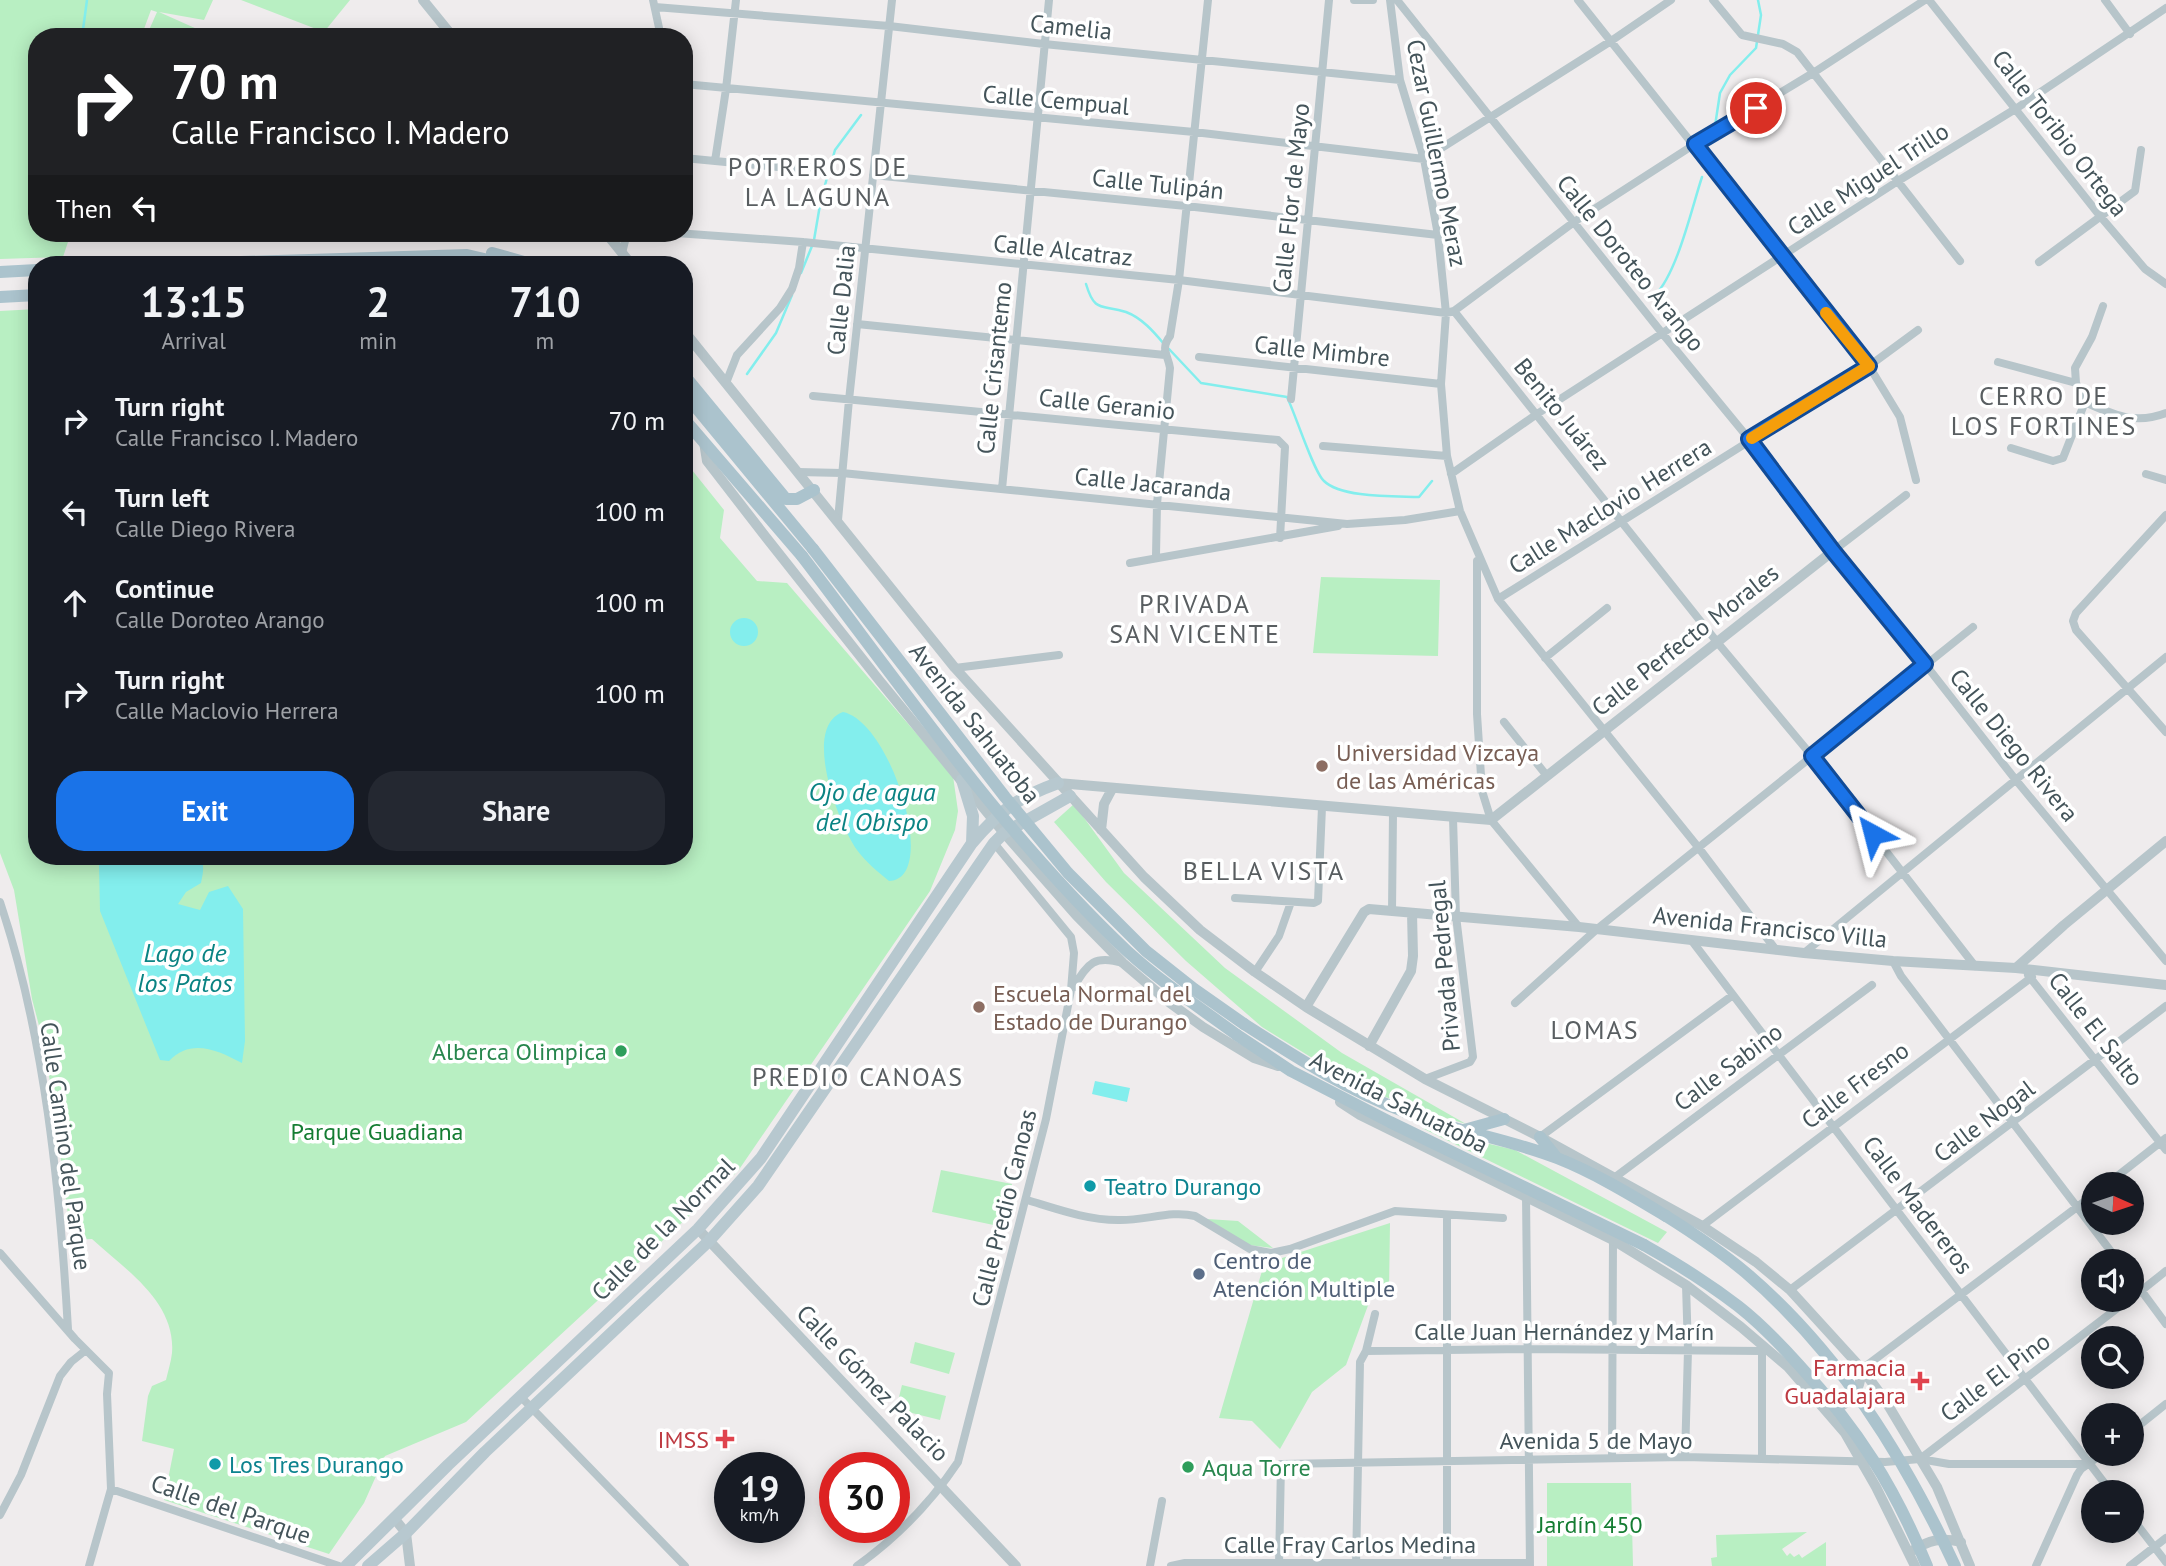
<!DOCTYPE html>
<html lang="en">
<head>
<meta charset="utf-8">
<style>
  :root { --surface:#171b24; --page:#242831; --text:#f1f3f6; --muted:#9ea1a6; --accent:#1a73e8 }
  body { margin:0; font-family:"PT Sans",sans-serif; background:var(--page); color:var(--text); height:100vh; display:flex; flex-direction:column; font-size:26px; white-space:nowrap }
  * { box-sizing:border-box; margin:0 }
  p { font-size:23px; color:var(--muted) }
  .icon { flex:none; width:38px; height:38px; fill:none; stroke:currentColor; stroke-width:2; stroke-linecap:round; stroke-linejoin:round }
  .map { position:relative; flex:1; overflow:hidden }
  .details { position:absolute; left:28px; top:256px; width:665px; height:609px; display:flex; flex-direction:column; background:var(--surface); border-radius:28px; box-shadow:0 4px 18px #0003 }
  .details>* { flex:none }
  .hud { position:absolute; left:28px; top:28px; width:665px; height:214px; border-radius:28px; box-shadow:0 4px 18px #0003; background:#202124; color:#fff; overflow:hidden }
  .needle { width:46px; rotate:93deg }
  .buttons { position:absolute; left:2081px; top:1172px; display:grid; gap:14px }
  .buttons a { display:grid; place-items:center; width:63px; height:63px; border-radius:50%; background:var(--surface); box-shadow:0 4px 18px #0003; font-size:35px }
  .speed { position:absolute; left:714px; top:1452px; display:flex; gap:14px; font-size:35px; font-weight:700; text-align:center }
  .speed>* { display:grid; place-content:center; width:91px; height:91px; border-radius:50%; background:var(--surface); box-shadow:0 4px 18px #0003; line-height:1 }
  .speed small { font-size:18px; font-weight:400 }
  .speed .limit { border:10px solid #d22; background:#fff; color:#111 }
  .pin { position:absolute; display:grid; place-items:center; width:60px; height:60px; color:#fff; margin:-30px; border:4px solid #fff; border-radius:50%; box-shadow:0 2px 7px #0007 }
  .me { position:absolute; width:77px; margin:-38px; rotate:322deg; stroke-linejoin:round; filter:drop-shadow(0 0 5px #0008) }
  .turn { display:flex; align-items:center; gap:24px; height:147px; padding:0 28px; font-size:32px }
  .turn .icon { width:91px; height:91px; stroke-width:2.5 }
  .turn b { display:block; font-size:49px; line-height:60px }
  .then { display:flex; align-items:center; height:66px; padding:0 28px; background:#0003; gap:14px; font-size:26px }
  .eta { display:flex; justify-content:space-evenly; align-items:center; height:119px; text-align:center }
  .eta b { font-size:42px; font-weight:700; line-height:49px }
  .button { display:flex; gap:14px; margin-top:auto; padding:14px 28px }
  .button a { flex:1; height:80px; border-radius:28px; background:var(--accent); color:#fff; font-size:28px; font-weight:700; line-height:80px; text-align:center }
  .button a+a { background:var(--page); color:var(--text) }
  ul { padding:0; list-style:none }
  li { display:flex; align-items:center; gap:21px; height:91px; padding:0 28px }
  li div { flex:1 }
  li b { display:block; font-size:26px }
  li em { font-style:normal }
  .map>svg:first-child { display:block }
  .green { fill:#b8efc2 }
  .water { fill:#83eeed }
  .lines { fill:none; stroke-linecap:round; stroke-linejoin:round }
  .stream { stroke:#83eeed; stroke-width:2.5 }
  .minor { stroke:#b7c5ca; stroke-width:8 }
  .tertiary { stroke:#b7c5ca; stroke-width:10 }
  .secondary { stroke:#b7c8cf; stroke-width:12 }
  .primary { stroke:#abc3cd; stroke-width:12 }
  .primary-bridge { stroke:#abc3cd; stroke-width:12 }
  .route-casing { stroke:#114b97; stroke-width:18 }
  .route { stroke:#1a73e8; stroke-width:12 }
  .slow { stroke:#f59e0b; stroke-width:12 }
  .education-dot { fill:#8d6e63; stroke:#fff; stroke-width:2.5 }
  .leisure-dot { fill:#2e9e5b; stroke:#fff; stroke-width:2.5 }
  .culture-dot { fill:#0f9aa8; stroke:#fff; stroke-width:2.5 }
  .service-dot { fill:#5c6f8a; stroke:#fff; stroke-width:2.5 }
  .health-dot { fill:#e0444e; stroke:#fff; stroke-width:2.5 }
  .labels { text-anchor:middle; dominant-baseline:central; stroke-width:7; stroke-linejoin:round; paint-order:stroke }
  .street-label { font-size:24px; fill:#44545a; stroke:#fff }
  .education-label { font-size:24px; fill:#785e54; stroke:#fff; text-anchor:start }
  .leisure-label { font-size:24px; fill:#27864d; stroke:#fff; text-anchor:end }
  .park-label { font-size:24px; fill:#147c32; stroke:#fff }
  .culture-label { font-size:24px; fill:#0d838f; stroke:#fff; text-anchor:start }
  .service-label { font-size:24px; fill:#4e5e75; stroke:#fff; text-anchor:start }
  .health-label { font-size:24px; fill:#be3a42; stroke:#fff; text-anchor:end }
  .neighbourhood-label { font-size:26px; letter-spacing:2px; fill:#595e61; stroke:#fff }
  .water-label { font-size:26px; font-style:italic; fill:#0a8383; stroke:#fff }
</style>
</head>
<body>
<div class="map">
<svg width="2166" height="1566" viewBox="0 0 2166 1566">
  <rect width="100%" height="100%" fill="#efeced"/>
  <path class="green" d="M0,0H213L204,20L159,12L215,37H146L157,12L151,10L141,37H37V233H71L63,257L0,259Z
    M241,0H350L324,32Z
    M37,309V856H684V460L724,510L720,538L757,581L787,583L953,776L958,811L955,830L930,891L738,1171L466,1422L385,1456L364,1503L329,1554L164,1500L174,1449L142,1441L148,1396L152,1386L166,1380C168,1371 171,1362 172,1353C176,1302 126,1270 92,1239L71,1240L54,1104L42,1037L32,999L14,890L0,853V311Z
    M1321,577L1440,580L1438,656L1313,653Z
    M1074,804L1124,873L1225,968L1342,1053L1466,1124L1406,1106L1348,1080L1262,1027L1186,961L1106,882L1054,822Z
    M1422,1128L1515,1150L1667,1232L1658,1243Z
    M941,1170L1012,1184L1003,1227L932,1212Z
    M1207,1219L1238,1221L1273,1248L1249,1245Z
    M1390,1223L1389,1290L1373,1292L1346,1365L1312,1392L1280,1449L1252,1421L1219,1418L1264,1264Z
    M915,1342L955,1353L949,1374L910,1363Z
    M902,1385L946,1396L940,1420L896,1409Z
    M1547,1483H1631L1633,1566H1547Z
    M1807,1532L1782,1549L1787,1556L1790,1553L1794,1557L1799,1554L1802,1558L1826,1542V1566H1712L1711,1558L1717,1557L1716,1535Z"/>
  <path class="water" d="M730 632a14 14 0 1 1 28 0a14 14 0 1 1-28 0Z
    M843,712C892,722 940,880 889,881C878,872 866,862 857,850C839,825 801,727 843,712Z
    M184,856H200C205,865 203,873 201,883L186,892L178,904L200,910L209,892L228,886L243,909L245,1041L242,1063C217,1050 191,1038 169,1061L160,1060L100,911L99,865L169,860Z
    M1095,1081L1130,1088L1127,1102L1092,1094Z"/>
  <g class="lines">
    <path class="stream" d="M82,37L87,0
      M1715,126L1720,93L1730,75L1756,48L1761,15L1758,0
      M814,240L821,199L835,150L861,115
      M801,273L812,246
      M1086,284C1095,314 1102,304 1126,312C1142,318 1154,332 1164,344
      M1655,295C1677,274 1692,207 1702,177
      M1169,349L1201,383L1287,397C1295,413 1314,473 1324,481C1341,498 1395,496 1419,497L1432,481
      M747,374L776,333L792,295"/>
    <path class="minor" d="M653,0L661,37
      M1354,0H1373
      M1390,0L1400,80L1424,159L1438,235L1446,313L1441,384L1447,456L1460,511L1498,599L1698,847L1776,950
      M1397,0L1662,333L1749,439L1833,551L1925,664L2015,779L2166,961
      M1578,0L1869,366L1900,417L1916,480
      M1713,0L1742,35L1783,44L1797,52L1960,261
      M1929,0L2100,216L2145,269L2166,284
      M2105,0L2130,34
      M655,7L889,26L1044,44L1400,80
      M684,84L1194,132L1424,159L1611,41L1671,0
      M684,158L809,170
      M715,161L726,89L736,0
      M873,175L1186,206L1438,235
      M676,233L803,242L1179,280L1446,313L1454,311L1574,222L1695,144L1813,73L1925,0
      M622,253L627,233
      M2039,262L2135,191L2141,150
      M1454,311L1717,642L1812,756L1975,966
      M857,324L1165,355
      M1199,357L1441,384
      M1998,362L2076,383
      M726,383L737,355L780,308L792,289L799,268L803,242
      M813,396L1278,440L1285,447L1280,538
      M1291,399L1329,0
      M2085,402C2113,415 2136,425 2166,413
      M1323,446L1447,456
      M2011,448L2053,461L2063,458L2085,402L2076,383L2075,368L2092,337L2103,306
      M798,472L842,473L1347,524L1405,520L1460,511
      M1451,474L1537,414L1898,181L2017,108L2166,8
      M2146,474L2166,480
      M1002,489L1049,0
      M2166,515L2076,613L2073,621L2076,630L2166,732
      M838,520L849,400L892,0
      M1833,551L1906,495
      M1156,556L1157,504L1170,368C1168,355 1160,349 1170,336L1179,280L1208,0
      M1477,561V714L1482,791L1491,820L1579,927
      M1130,563L1338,526
      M1498,599L1869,366L1918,330
      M1545,658L1607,608
      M955,668L1059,655
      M1504,722L1547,776
      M1235,898L1314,903L1318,901L1322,807
      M0,902C45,1036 60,1189 68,1329
      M1392,911L1393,813
      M1692,941L2112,1493
      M1804,953L2166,657
      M1893,961L1901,976L2119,1262
      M1255,972L1279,936L1291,902
      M2028,975L2166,1150
      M1073,988C1088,964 1093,954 1123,963
      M1515,1003L1597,929L1973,627
      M1425,1079L1470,1062L1473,1057L1456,916L1453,818
      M1540,1137L1733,995
      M1610,1181L1872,985
      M2106,1185L2166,1138
      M1526,1195L1530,1566
      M1027,1200C1057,1209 1087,1220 1118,1220C1144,1221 1171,1210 1195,1216L1250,1249L1271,1253L1290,1249L1395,1211L1503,1218
      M1447,1216V1566
      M1702,1226L2032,977
      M0,1253L75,1339L109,1373L107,1394L111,1489L89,1566
      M2132,1278L2166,1324
      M1790,1290L2166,1006
      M2132,1298L2166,1271
      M1762,1348V1458
      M1366,1351L1529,1349L1762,1351
      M1862,1369L2093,1195
      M521,1397L685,1566
      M2132,1431L2166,1404
      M1685,1457L1688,1350L1686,1285
      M1612,1458L1613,1240
      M1920,1459L2128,1300
      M111,1489L339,1566
      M0,1515L21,1475L60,1376L71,1362L86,1350
      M2132,1518L2166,1562
      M857,1566C896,1538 932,1501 958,1462L1046,1119L1071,990L1074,953L1071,937L994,843
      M1150,1566L1162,1501
      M1171,1566L1185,1563H1530
      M1279,1566L1281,1464L1685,1457L1885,1462L1920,1459L1949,1464H2090
      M1356,1566L1360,1362L1366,1351L1375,1314
      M2036,1566L2077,1475L2081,1469L2102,1454
      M2130,1566L2166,1538"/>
    <path class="tertiary" d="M423,0L453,37
      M606,233L631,264
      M684,331L955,668L1144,877L1200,930L1255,972L1306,1007L1425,1079L1540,1137L1702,1226L1756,1262L1790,1290L1862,1369L1885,1400L1937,1487L1970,1566
      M704,442L707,461L765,536L879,680L1004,833L1076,915L1123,963L1170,1003L1203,1027L1254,1058L1278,1066
      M1058,783L1491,820L1833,551
      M1101,830L1104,804L1112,789
      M2016,968L2064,925L2166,841
      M1306,1007L1364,912L1369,909L1579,927L1804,953L1893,961L2016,968L2166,985
      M1369,1046L1411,971L1413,956L1412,913
      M1340,1102L1360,1115L1613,1240L1686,1285L1741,1327L1788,1367L1845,1433L1876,1487L1915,1566
      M698,1229L1016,1566
      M1829,1410C1852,1405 1860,1391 1862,1369
      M394,1518L406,1533L410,1566
      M1912,1551C1929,1540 1941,1537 1961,1542"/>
    <path class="secondary" d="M962,780L973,816L972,843
      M346,1566L448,1465L698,1229L761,1158L972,843C1000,810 1017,798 1058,783
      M368,1566L406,1533L485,1452L709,1241L758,1186L994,843L1004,833L1070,796"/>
    <path class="primary" d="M492,253L531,264
      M179,264L467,255L505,264
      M0,272L37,270
      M0,297L37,295
      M684,375L786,499H797L814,490
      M684,393L813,549
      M684,419L802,556
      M1244,1024C1297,1058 1349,1091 1408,1113C1457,1132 1509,1139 1557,1158C1595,1173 1631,1195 1666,1216
      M1237,1035L1291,1071L1390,1122L1644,1245
      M1464,1130L1504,1119
      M1540,1137L1556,1157"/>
    <path class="primary-bridge" d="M813,549L1005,797L1068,873L1146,951L1194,989L1244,1024
      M802,556C905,691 1003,834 1127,951C1161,982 1200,1008 1237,1035
      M1666,1216C1693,1233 1720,1251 1745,1272C1839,1352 1903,1455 1955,1566
      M1644,1245C1676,1263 1708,1283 1738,1306C1760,1323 1780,1344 1799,1365C1858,1429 1894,1486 1927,1566"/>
  </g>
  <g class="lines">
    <defs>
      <path id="route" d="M1756,108L1695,144L1869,366L1749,439L1833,551L1925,664L1812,756L1873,834"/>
    </defs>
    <use href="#route" class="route-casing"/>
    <use href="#route" class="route"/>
    <path class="slow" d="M1752,438L1869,366L1826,313"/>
  </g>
  <g class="education-dot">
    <circle cx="1322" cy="766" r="7"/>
    <circle cx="979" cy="1007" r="7"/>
  </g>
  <g class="leisure-dot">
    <circle cx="621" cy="1051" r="7"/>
    <circle cx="1188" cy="1467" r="7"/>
  </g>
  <g class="culture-dot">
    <circle cx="1090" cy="1186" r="7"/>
    <circle cx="215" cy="1464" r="7"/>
  </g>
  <circle class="service-dot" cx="1199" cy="1274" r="7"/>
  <g class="health-dot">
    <path d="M1916.5 1370.5h7v7h7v7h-7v7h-7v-7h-7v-7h7z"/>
    <path d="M721.5 1428.5h7v7h7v7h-7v7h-7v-7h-7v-7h7z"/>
  </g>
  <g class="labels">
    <g class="street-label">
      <text transform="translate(1071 27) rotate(6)">Camelia</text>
      <text transform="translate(1056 100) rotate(5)">Calle Cempual</text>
      <text transform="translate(2060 133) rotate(52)">Calle Toribio Ortega</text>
      <text transform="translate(1437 153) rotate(79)">Cezar Guillermo Meraz</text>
      <text transform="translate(1868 179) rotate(-33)">Calle Miguel Trillo</text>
      <text transform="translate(1158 184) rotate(6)">Calle Tulipán</text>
      <text transform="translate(1291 198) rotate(-84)">Calle Flor de Mayo</text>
      <text transform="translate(1063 250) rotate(6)">Calle Alcatraz</text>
      <text transform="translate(1631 263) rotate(51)">Calle Doroteo Arango</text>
      <text transform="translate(841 300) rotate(-84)">Calle Dalia</text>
      <text transform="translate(1322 351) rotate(6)">Calle Mimbre</text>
      <text transform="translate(994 368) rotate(-84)">Calle Crisantemo</text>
      <text transform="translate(1107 404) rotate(6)">Calle Geranio</text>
      <text transform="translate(1562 414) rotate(51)">Benito Juárez</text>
      <text transform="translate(1153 484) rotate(6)">Calle Jacaranda</text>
      <text transform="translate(1610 506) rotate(-32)">Calle Maclovio Herrera</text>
      <text transform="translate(1685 640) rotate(-38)">Calle Perfecto Morales</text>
      <text transform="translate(975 723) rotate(52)">Avenida Sahuatoba</text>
      <text transform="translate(2014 745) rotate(51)">Calle Diego Rivera</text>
      <text transform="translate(1770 927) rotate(6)">Avenida Francisco Villa</text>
      <text transform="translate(1444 966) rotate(-95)">Privada Pedregal</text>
      <text transform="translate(2096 1029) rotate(52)">Calle El Salto</text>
      <text transform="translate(1728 1067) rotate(-37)">Calle Sabino</text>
      <text transform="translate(1855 1085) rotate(-37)">Calle Fresno</text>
      <text transform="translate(1399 1102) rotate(27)">Avenida Sahuatoba</text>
      <text transform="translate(1984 1121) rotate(-37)">Calle Nogal</text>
      <text transform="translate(66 1146) rotate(82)">Calle Camino del Parque</text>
      <text transform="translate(1918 1205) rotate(53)">Calle Madereros</text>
      <text transform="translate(1004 1208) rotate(-76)">Calle Predio Canoas</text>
      <text transform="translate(663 1229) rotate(-45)">Calle de la Normal</text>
      <text x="1564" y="1331">Calle Juan Hernández y Marín</text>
      <text transform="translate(1995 1377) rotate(-37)">Calle El Pino</text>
      <text transform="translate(873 1383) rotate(46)">Calle Gómez Palacio</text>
      <text x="1596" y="1440">Avenida 5 de Mayo</text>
      <text transform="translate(231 1509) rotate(19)">Calle del Parque</text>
      <text x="1350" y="1544">Calle Fray Carlos Medina</text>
    </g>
    <g class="education-label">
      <text x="1336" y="752">Universidad Vizcaya<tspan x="1336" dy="28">de las Américas</tspan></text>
      <text x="993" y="993">Escuela Normal del<tspan x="993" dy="28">Estado de Durango</tspan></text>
    </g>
    <g class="leisure-label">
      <text x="607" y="1051">Alberca Olimpica</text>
      <text x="1202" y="1467" text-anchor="start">Aqua Torre</text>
    </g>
    <g class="park-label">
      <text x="377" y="1131">Parque Guadiana</text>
      <text x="1590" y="1524">Jardín 450</text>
    </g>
    <g class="culture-label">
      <text x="1104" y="1186">Teatro Durango</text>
      <text x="229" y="1464">Los Tres Durango</text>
    </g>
    <g class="service-label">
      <text x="1213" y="1260">Centro de<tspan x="1213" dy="28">Atención Multiple</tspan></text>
    </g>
    <g class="health-label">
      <text x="1906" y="1367">Farmacia<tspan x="1906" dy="28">Guadalajara</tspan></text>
      <text x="709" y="1439">IMSS</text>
    </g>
    <g class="neighbourhood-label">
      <text x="818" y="166">POTREROS DE<tspan x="818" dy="30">LA LAGUNA</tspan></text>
      <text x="2044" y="395">CERRO DE<tspan x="2044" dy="30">LOS FORTINES</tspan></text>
      <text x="1195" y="603">PRIVADA<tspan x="1195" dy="30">SAN VICENTE</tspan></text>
      <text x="1264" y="870">BELLA VISTA</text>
      <text x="1595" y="1029">LOMAS</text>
      <text x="858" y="1076">PREDIO CANOAS</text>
    </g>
    <g class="water-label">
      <text x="872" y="791">Ojo de agua<tspan x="872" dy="30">del Obispo</tspan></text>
      <text x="185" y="952">Lago de<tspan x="185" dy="30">los Patos</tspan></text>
    </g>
  </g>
</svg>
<div class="buttons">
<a><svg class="needle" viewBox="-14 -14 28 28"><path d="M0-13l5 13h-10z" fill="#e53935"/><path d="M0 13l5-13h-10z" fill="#9ea1a6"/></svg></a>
<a><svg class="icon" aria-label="sound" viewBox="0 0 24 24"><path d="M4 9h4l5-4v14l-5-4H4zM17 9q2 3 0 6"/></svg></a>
<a><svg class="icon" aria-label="search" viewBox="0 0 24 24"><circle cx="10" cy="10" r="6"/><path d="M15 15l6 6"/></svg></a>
<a>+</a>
<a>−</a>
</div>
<div class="speed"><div>19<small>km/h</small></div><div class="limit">30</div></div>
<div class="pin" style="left:1756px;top:108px;background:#d93025"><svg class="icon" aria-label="arrive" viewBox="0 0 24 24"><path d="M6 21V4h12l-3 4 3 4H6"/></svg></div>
<svg class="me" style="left:1873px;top:834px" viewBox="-20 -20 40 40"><path d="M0-17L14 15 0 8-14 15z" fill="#1a73e8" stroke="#fff" stroke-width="4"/></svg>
<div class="hud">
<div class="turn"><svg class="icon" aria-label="right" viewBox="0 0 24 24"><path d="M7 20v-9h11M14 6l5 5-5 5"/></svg><div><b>70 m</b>Calle Francisco I. Madero</div></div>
<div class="then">Then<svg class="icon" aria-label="left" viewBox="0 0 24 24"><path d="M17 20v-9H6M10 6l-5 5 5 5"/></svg></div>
</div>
<section class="details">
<div class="eta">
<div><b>13:15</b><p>Arrival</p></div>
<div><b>2</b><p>min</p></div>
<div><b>710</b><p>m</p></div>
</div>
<ul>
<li><svg class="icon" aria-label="right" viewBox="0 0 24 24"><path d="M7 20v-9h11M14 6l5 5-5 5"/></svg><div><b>Turn right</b><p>Calle Francisco I. Madero</p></div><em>70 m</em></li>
<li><svg class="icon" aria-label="left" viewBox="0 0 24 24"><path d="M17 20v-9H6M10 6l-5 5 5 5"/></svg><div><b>Turn left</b><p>Calle Diego Rivera</p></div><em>100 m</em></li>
<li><svg class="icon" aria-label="ahead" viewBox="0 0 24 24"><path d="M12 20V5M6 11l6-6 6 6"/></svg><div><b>Continue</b><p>Calle Doroteo Arango</p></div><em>100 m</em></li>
<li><svg class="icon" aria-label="right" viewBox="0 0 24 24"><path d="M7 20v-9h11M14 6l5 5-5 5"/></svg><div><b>Turn right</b><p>Calle Maclovio Herrera</p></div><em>100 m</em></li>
</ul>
<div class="button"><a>Exit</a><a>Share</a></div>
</section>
</div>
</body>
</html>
